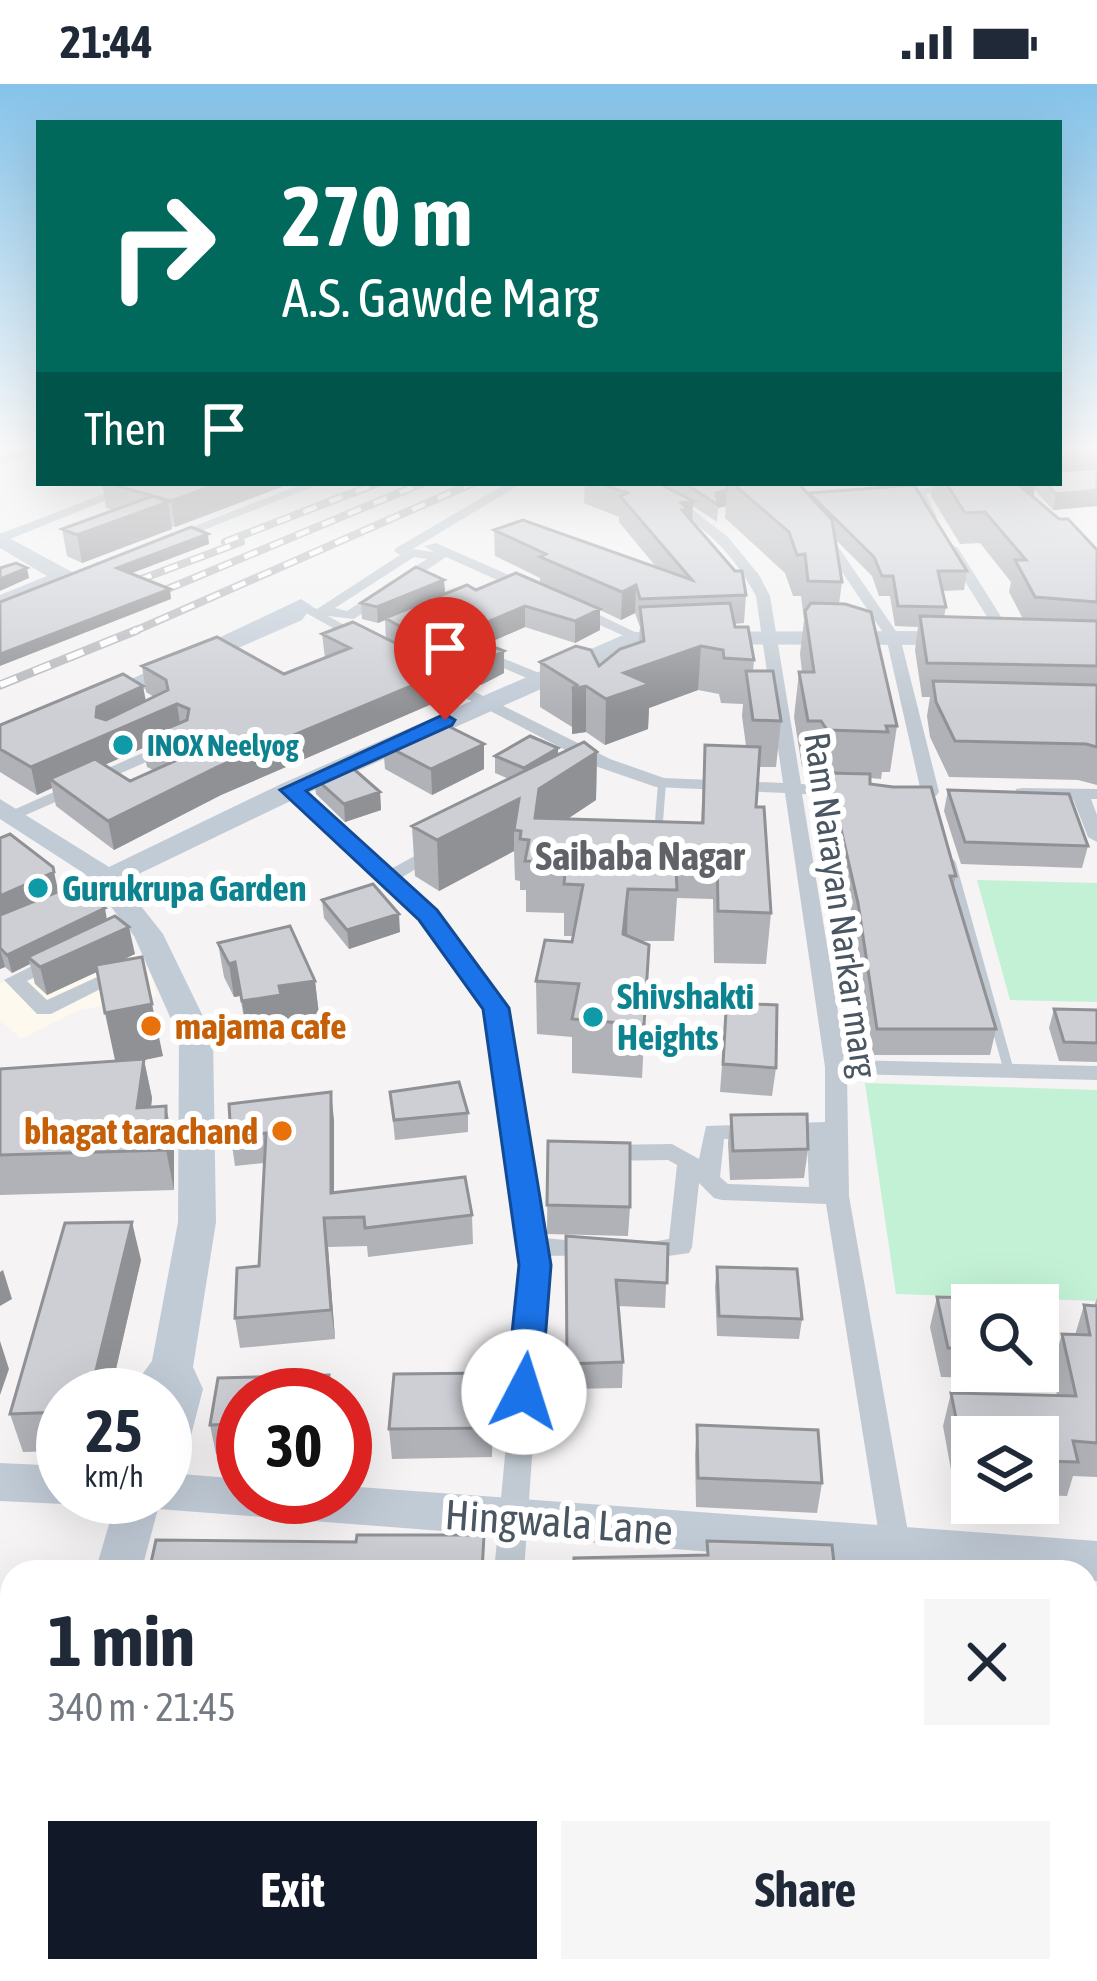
<!DOCTYPE html>
<html lang="en">
<head>
<meta charset="utf-8">
<style>
  :root { --surface:#fff; --page:#f6f6f7; --text:#1f2937; --muted:#747a83; --accent:#111827 }
  body { margin:0; font-family:"Asap Condensed",sans-serif; background:var(--page); color:var(--text); height:100vh; display:flex; flex-direction:column; font-size:45px; white-space:nowrap }
  * { box-sizing:border-box; margin:0 }
  p { font-size:39px; color:var(--muted) }
  .icon { flex:none; width:66px; height:66px; fill:none; stroke:currentColor; stroke-width:2; stroke-linecap:round; stroke-linejoin:round }
  .map { position:relative; flex:1; overflow:hidden }
  .drawer { position:absolute; left:0px; top:1476px; width:1098px; height:423px; display:flex; flex-direction:column; background:var(--surface); border-radius:36px 36px 0 0; box-shadow:0 12px 48px #0002 }
  .drawer>* { flex:none }
  .guide { position:absolute; left:36px; top:36px; width:1026px; height:366px; border-radius:0px; box-shadow:0 12px 48px #0002; background:#00695c; color:#fff; overflow:hidden }
  .tools { position:absolute; left:951px; top:1200px; display:grid; gap:24px }
  .tools a { display:grid; place-items:center; width:108px; height:108px; border-radius:0px; background:var(--surface); box-shadow:0 12px 48px #0002; font-size:60px }
  .speed { position:absolute; left:36px; top:1284px; display:flex; gap:24px; font-size:60px; font-weight:700; text-align:center }
  .speed>* { display:grid; place-content:center; width:156px; height:156px; border-radius:50%; background:var(--surface); box-shadow:0 12px 48px #0002; line-height:1 }
  .speed small { font-size:30px; font-weight:400 }
  .speed .limit { border:18px solid #d22; background:#fff; color:#111 }
  .pin { position:absolute; display:grid; place-items:center; width:102px; height:102px; color:#fff; margin:-123px -51px; border-radius:50% 50% 50% 0; rotate:-45deg; box-shadow:0 0 12px #0007 }
  .pin .icon { rotate:45deg }
  .me { position:absolute; width:132px; margin:-66px; rotate:5deg; stroke-linejoin:round; filter:drop-shadow(0 0 9px #0008) }
  .turn { display:flex; align-items:center; gap:42px; height:252px; padding:0 48px; font-size:54px }
  .turn .icon { width:156px; height:156px; stroke-width:2.5 }
  .turn b { display:block; font-size:84px; line-height:102px }
  .then { display:flex; align-items:center; height:114px; padding:0 48px; background:#0003; gap:24px; font-size:45px }
  .round { display:grid; place-items:center; flex:none; width:126px; height:126px; border-radius:0px; background:var(--page) }
  .headline { display:flex; align-items:center; justify-content:space-between; height:204px; padding:0 48px }
  h1 { font-size:72px; font-weight:700; line-height:90px }
  .action { display:flex; gap:24px; margin-top:auto; padding:24px 48px }
  .action a { flex:1; height:138px; border-radius:0px; background:var(--accent); color:#fff; font-size:48px; font-weight:700; line-height:138px; text-align:center }
  .action a+a { background:var(--page); color:var(--text) }
  .status { display:flex; justify-content:space-between; align-items:center; height:84px; padding:0 60px; background:var(--surface); direction:ltr }
  .status svg { height:33px; fill:currentColor }
  .map>svg:first-child { display:block }
  .commercial { fill:#fdf9ef }
  .green { fill:#c3f1d5 }
  .lines { fill:none; stroke-linecap:round; stroke-linejoin:round }
  .lane-far1 { stroke:#c1cad2; stroke-width:8 }
  .lane { stroke:#c1cad2; stroke-width:10 }
  .street { fill:#c1cad2; fill-rule:evenodd }
  .secondary { fill:#c1cbd6; fill-rule:evenodd }
  .rail-far1-casing { stroke:#b5b8bd; stroke-width:8 }
  .rail-casing { stroke:#b5b8bd; stroke-width:9 }
  .rail-far1 { stroke:#fff; stroke-width:4.5; stroke-dasharray:14; stroke-linecap:butt }
  .rail { stroke:#fff; stroke-width:6; stroke-dasharray:18; stroke-linecap:butt }
  .wall { fill:#b0b2b7; fill-rule:evenodd }
  .shaded-wall { fill:#909195 }
  .building { fill:#cdcfd5; stroke:#909195; stroke-width:3 }
  .route { fill:#1a73e8; stroke:#114b97; stroke-width:3 }
  .culture-dot { fill:#0f9aa8; stroke:#fff; stroke-width:4.5 }
  .food-dot { fill:#e8710a; stroke:#fff; stroke-width:4.5 }
  .labels { text-anchor:middle; dominant-baseline:central; stroke-width:12; stroke-linejoin:round; paint-order:stroke }
  .far-culture-label { font-size:30px; font-weight:bold; fill:#0d838f; stroke:#fff; text-anchor:start }
  .culture-label { font-size:36px; font-weight:bold; fill:#0d838f; stroke:#fff; text-anchor:start }
  .street-label { font-size:36px; fill:#4a5661; stroke:#fff }
  .food-label { font-size:36px; font-weight:bold; fill:#c56008; stroke:#fff; text-anchor:start }
  .neighbourhood-label { font-size:39px; font-weight:bold; fill:#5f6368; stroke:#fff }
  .near-street-label { font-size:42px; fill:#4a5661; stroke:#fff }
</style>
</head>
<body>
<div class="status"><b>21:44</b><svg viewBox="0 0 49 12"><path d="M0 12V9h3v3zM5 12V6h3v6zM10 12V3h3v9zM15 12V0h3v12zM26 1h20v11H26zM47 4h2v5h-2z"/></svg></div>
<div class="map">
<svg width="1097" height="1897" viewBox="0 0 1097 1897">
  <rect width="100%" height="100%" fill="#f5f3f3"/>
  <path class="commercial" d="M118,844L151,891L157,912L79,926L21,955L0,936V900Z"/>
  <path class="green" d="M977,796L1097,799V918L1010,916Z
    M865,999L1097,1006V1217L896,1210Z"/>
  <g class="lines">
    <path class="lane-far1" d="M658,750L662,699"/>
    <path class="lane" d="M951,780L1009,987"/>
    <path class="street" d="M30,362H39V367L0,381V373Z
      M132,399H149L0,459V450Z
      M305,399H322L176,457L164,454Z
      M507,399H522L413,465L434,468L424,462L436,459L534,502V508H524L446,473L354,535L328,532L368,554V560L363,561L294,522L301,518L317,525L400,471L394,467L396,464ZM414,473L427,475L347,527L335,524Z
      M619,399H636L693,426L728,453L759,491L770,512L801,700L853,702L862,707L853,712L802,710L846,976L1097,982V996L847,990L849,1112L915,1488H885L826,1120L722,1116L714,1114L699,1099L692,1163L689,1169L641,1176L632,1173L629,1167L632,1161L669,1155L677,1081L668,1076L604,1077L596,1075L593,1069L596,1063L604,1061L672,1060L699,1075L706,1042L825,1038V983L785,709L656,703L598,683L410,585L423,582L610,675L664,694L783,699L756,512C734,471 704,440 662,419C648,412 632,407 619,399ZM807,1054L809,1103L728,1100L720,1093L724,1055Z
      M950,399H983L926,410L937,433L926,436L913,407Z
      M816,445H826L900,553L939,708L936,712H924L921,708L886,553L815,448Z
      M951,460L958,464L1015,555L1013,558L1001,555L944,464Z
      M569,521H579L645,553L633,556L569,527Z
      M485,567L544,591L547,594L534,597L480,574L478,571Z
      M172,656L180,661L178,664L19,734L13,735L4,730Z
      M291,701L297,702L389,786L433,762H445L448,766L399,795L435,827L506,924L543,1154L600,1159L603,1165L600,1171L546,1172L524,1488H494L523,1181L486,924L421,835L285,710L282,706Z
      M1022,704L1097,705V715H1091L1097,731V758L1088,753L1073,715L1016,713V705Z
      M102,791L111,797L109,801L62,822L55,824L46,818Z
      M56,870L66,876L63,880L27,897L47,916L119,883L126,881L136,887L51,930H37L4,896Z
      M458,1887H494L493,1897H457Z
      M924,1887H960L961,1897H925Z"/>
    <path class="secondary" d="M0,449L72,488L75,493L0,526V511L47,492L0,464Z
      M301,515L312,522L302,536L106,622L97,624L85,617Z
      M630,548L957,547L969,554L957,561L642,560L301,712L122,798L163,850L213,953L216,1138L193,1283L203,1305L181,1390L243,1395V1413H345V1402L1097,1457V1497H1086V1488H972L158,1425L141,1488H95L117,1413H165V1311H127L152,1277L178,1138L179,953L134,852L85,790L0,735V715L109,783L281,700Z
      M0,1379L63,1382V1413H79L63,1420L0,1417Z
      M12,1831V1887H32L29,1897H0V1836Z"/>
    <defs>
      <path id="rail-far1" d="M225,458L378,399
        M112,506L241,458
        M141,516L423,399
        M130,549L473,399"/>
      <path id="rail" d="M0,601L137,546"/>
    </defs>
    <use href="#rail-far1" class="rail-far1-casing"/>
    <use href="#rail" class="rail-casing"/>
    <use href="#rail-far1" class="rail-far1"/>
    <use href="#rail" class="rail"/>
  </g>
  <path class="wall" d="M1059,362H1097V383L1062,386L1097,384V422L1053,426L1034,405L1033,413L1097,466V701L1078,696L949,693L930,653L927,632L930,613H922L915,566L918,543L895,542L890,512H879L872,492L835,455L842,498L839,520L897,642L890,688H882L881,695L870,694V700L956,792L953,804L996,945L990,971H873L855,844L825,713L828,693H821L815,683H802L794,633L799,588H802L800,570L804,536L801,512H793L785,489L725,434L726,422L718,424L717,438L693,422L692,437L746,511L744,539L734,540L754,576L753,587L781,637L776,683H759L756,723L771,829L766,880L714,879L713,815L677,814L674,857H639L649,861L642,994L572,989V953L537,950L536,897L572,858L574,852H564V829L526,828V806H520V797L515,796L514,767L439,807L415,792L412,742L509,695L495,689V672L597,668L596,716L567,735L701,739L705,661L746,662L742,632L743,620L721,619L719,610L698,606L649,624L648,645L605,661L586,648L572,650V643L540,623V578L599,582L639,558L640,543L635,529L621,536L600,526V546L575,559L525,543L486,560L504,589L481,601L441,582V616L221,711L114,766L56,722L52,704L37,711L0,688V641L146,617L154,613L146,608L142,582L284,590L325,574L322,550L386,555L385,536L378,539L362,535L361,519L444,496L445,510L540,500V494L495,472L494,446L657,484L619,438V433L584,419L585,399H802L799,400L809,411L967,487L964,506L942,507L946,523L944,533L1023,535L1009,508L1011,498L980,459L960,460L931,412L933,399H1059ZM426,556L427,575L406,564ZM143,664L147,683L153,686L130,697L104,681Z
    M102,399H292L175,443L172,442V445L82,479L67,472L62,445L114,426L106,424Z
    M383,660L484,685L432,711L385,685Z
    M314,693L380,708L381,726L345,738L316,710Z
    M948,706L1088,762L1082,784L961,780L944,727Z
    M0,754L58,806L17,824L107,836L135,870L122,876L163,972L144,976L152,1014L151,1023L174,1062V1106L0,1111V985L116,977L97,888L47,911L35,900L30,880L12,889L5,883L0,885Z
    M322,816L400,848L349,865L324,834Z
    M218,859L315,897L319,931L285,936L286,945L247,951L240,912L234,913L224,893Z
    M1054,925L1097,926V978L1059,977L1049,944Z
    M726,927L776,984L772,1012L720,1008Z
    M390,1008L468,1029V1048L395,1056Z
    M731,1031L808,1065L804,1094L730,1096L728,1059Z
    M334,1036V1108L472,1131L473,1160L368,1173L367,1162L328,1163L335,1255L240,1264L235,1234L259,1182L264,1079L235,1082L231,1054Z
    M548,1057L630,1123L628,1152L547,1150Z
    M566,1152L668,1160L665,1224L618,1222L623,1278L622,1304L567,1305Z
    M141,1176L110,1311H63V1367L23,1368L10,1330Z
    M717,1183L802,1235L799,1255L717,1252L715,1203Z
    M937,1213L972,1221V1287H1030L1027,1295L941,1293L930,1243Z
    M1097,1214V1393L1073,1392L1067,1412L1038,1411V1353H972V1408H955L943,1342L951,1309L1057,1311L1052,1284L1062,1250L1075,1251L1084,1221L1094,1222Z
    M329,1291L331,1311H243V1369L216,1370L210,1341L218,1294Z
    M493,1318L492,1373L392,1375L389,1345Z
    M697,1341L822,1399L817,1429L696,1423L695,1371Z
    M1086,1508H1097V1897H1020L1018,1887H1086Z
    M0,1530H12V1613L0,1612Z"/>
  <path class="shaded-wall" d="M1097,367V382L1059,386L1061,370Z
    M220,399H292L175,443L171,417Z
    M1036,399L1030,429L1019,401Z
    M727,406L726,422L718,424L716,409Z
    M1097,406V422L1053,426L1056,410Z
    M693,417L692,443H687L681,419Z
    M168,418L172,445L82,479L77,451Z
    M208,450L209,460L119,494L117,484Z
    M27,484L29,494L0,507V495Z
    M444,496L445,511L378,539L377,523Z
    M636,501L635,529L621,536L622,508Z
    M170,505L171,515L0,582V570Z
    M525,522V543L470,567L469,546Z
    M600,525V546L575,559V537Z
    M439,530L440,551L426,554V556L404,565L403,544Z
    M701,562L698,606L649,624L648,645L605,661L606,615L624,589Z
    M504,567V589L481,601L480,579Z
    M441,582V616L221,711L114,766L108,737L217,683Z
    M143,602L148,628L177,620L181,647L142,655L143,664L59,701L50,695L52,704L37,711L31,683L96,633L97,623Z
    M586,602V648L572,650V605Z
    M484,660V685L432,711L431,685Z
    M558,664V681L524,701V684Z
    M597,668L596,716L539,754L535,734L539,705Z
    M380,708L381,726L345,738L344,720Z
    M519,715L514,746V767L439,807L437,756Z
    M54,788L58,806L0,832V812Z
    M628,805L627,856L623,850Z
    M105,824L108,842L28,873L30,880L12,889L7,871Z
    M399,830L400,848L349,865L347,846Z
    M129,843L135,870L47,911L40,883Z
    M0,865L5,883L0,885Z
    M235,878L240,912L234,913L229,880Z
    M315,897L319,931L285,936L286,945L247,951L242,917L279,902Z
    M152,920L163,972L144,976L152,1014L146,1064L116,981L105,929Z
    M331,1008L334,1036V1138L331,1109Z
    M166,1022L174,1062V1106L166,1066Z
    M324,1134L328,1163L335,1255L331,1226Z
    M132,1138L141,1176L110,1311H90Z
    M3,1186L12,1215L0,1222V1188Z
    M0,1257L9,1285L0,1311Z
    M12,1554V1612L1,1585Z
    M12,1667V1724L0,1762V1704Z
    M235,1887H252L251,1897H233Z"/>
  <path class="building" d="M1059,362H1097V367L1061,370Z
    M1059,380L1063,387L1097,384V406L1056,410L1046,399H1059Z
    M107,399H220L171,417Z
    M599,399H658L693,417L681,419L688,425L682,426L735,487H742L746,511L640,515L636,501L622,508L540,473L546,470L494,446L523,436L692,496L620,412L627,409Z
    M684,399H727V406L716,409L718,421Z
    M732,399H798L832,436L842,498L808,497L805,470L797,471L789,448Z
    M946,399H1035L1019,401L1059,435H1068L1097,466V518L1035,513L1015,476H1026L985,428L965,429Z
    M914,401L967,487H938L946,523L898,522L893,492H882L874,473L809,409Z
    M153,412L168,418L77,451L62,445Z
    M191,443L208,450L117,484L170,505L0,570V518Z
    M16,479L27,484L0,495V484Z
    M416,483L444,496L377,523L361,519Z
    M516,489L600,525L575,537L525,522L469,546L478,557L504,567L480,579L426,554L455,542L454,531L439,530L403,544L385,534L467,501L476,506Z
    M730,519L735,543H748L754,576L724,574L723,566L701,562L624,589L650,600L606,615L586,602L572,605L577,601L540,578L576,562L591,566L599,582L620,565L644,557L640,523Z
    M811,519L845,520L871,528L897,642H886L888,648L827,646L821,637H808L799,588H814L805,527Z
    M920,532L1097,537V582L927,579Z
    M353,538L441,582L440,590L217,683L108,737L50,695L95,675L130,697L177,676L142,655L187,636L189,625L177,620L31,683L0,665V641L123,590L143,602L97,623L96,633L106,636L168,606L166,596L142,582L217,553L284,590L350,564L322,550Z
    M746,587H773L781,637L753,636Z
    M933,597L1097,601V663L1086,660L955,657L936,618Z
    M436,636L484,660L431,685L383,660Z
    M530,652L558,664L524,684L495,672Z
    M584,658L597,668L539,705L535,734L703,739L705,661L760,663L756,723H764L771,829L718,827L717,765L675,763L677,806L628,805L623,850L649,861L644,941L572,935L579,900L536,897L545,856L572,858L583,801L564,800L566,778L525,777L529,756L520,755L521,747L514,746L519,715L437,756L412,742Z
    M348,680L380,708L344,720L314,693Z
    M828,689L870,690V700L893,703H931L956,792H950L996,945H877L858,819Z
    M948,706L1069,710L1088,762L965,758Z
    M10,750L53,783L54,788L0,812V754Z
    M373,800L399,830L347,846L322,816Z
    M72,802L105,824L7,871L0,864V831Z
    M115,832L129,843L40,883L28,873Z
    M290,842L315,897L279,902L281,911L242,917L235,878L229,880L218,859Z
    M142,873L152,920L105,929L96,881Z
    M754,920L777,921L776,984L723,980L726,927L754,929Z
    M1054,925L1097,926V959L1064,958Z
    M144,975L137,1024L166,1022V1066L0,1071V985Z
    M459,998L468,1029L394,1036L390,1008Z
    M331,1008V1109L465,1093L472,1131L365,1144L364,1133L324,1134L331,1226L235,1234L237,1184L259,1182L266,1049L231,1054L229,1020Z
    M807,1030L808,1065L733,1067L731,1031Z
    M548,1057L630,1059V1123L547,1121Z
    M132,1138L90,1311H63V1328L10,1330L65,1139Z
    M566,1152L668,1160L667,1199L616,1196L623,1278L567,1280Z
    M717,1183L797,1185L802,1235L719,1232Z
    M937,1213L1023,1215L1024,1221H972V1264H948Z
    M1084,1221L1097,1222V1359L1073,1357L1078,1378L1038,1377V1353H972V1375L964,1374L951,1309L1076,1312L1062,1250L1090,1251Z
    M492,1289L491,1344L389,1345L394,1290Z
    M329,1291L327,1311H243V1340L210,1341L218,1294Z
    M697,1341L818,1346L822,1399L698,1394Z
    M357,1451H484L482,1488H149L156,1456L356,1458Z
    M707,1457L832,1461L835,1488H574V1474L708,1471Z
    M1086,1508H1097V1559L1086,1509Z
    M0,1530H12V1554L1,1585Z
    M1086,1600L1097,1601V1718H1086Z
    M0,1650L12,1651V1667L0,1704Z
    M1086,1760L1097,1761V1897H1040L1039,1887H1086Z
    M116,1887H235L233,1897H114Z
    M327,1887H429L428,1897H326Z
    M571,1887H748L749,1897H571Z"/>
  <linearGradient id="sky" x2="0" y2="1"><stop stop-color="#85c3ea"/><stop offset="0.58" stop-color="#fafafa"/><stop offset="1" stop-color="#fafafa" stop-opacity="0"/></linearGradient>
  <rect width="1097" height="628" fill="url(#sky)"/>
  <path class="route" d="M445,630L455,636L452,641L306,707L437,826L509,924L551,1181L541,1308L536,1318H512L506,1308L519,1181L483,925L419,836L280,706Z"/>
  <g class="culture-dot">
    <circle cx="123" cy="661" r="12"/>
    <circle cx="38" cy="804" r="12"/>
    <circle cx="593" cy="933" r="12"/>
  </g>
  <g class="food-dot">
    <circle cx="151" cy="942" r="12"/>
    <circle cx="282" cy="1047" r="12"/>
  </g>
  <g class="labels">
    <g class="far-culture-label">
      <text x="147" y="661">INOX Neelyog</text>
    </g>
    <g class="culture-label">
      <text x="62" y="804">Gurukrupa Garden</text>
      <text x="617" y="912">Shivshakti<tspan x="617" dy="41">Heights</tspan></text>
    </g>
    <g class="street-label">
      <text transform="translate(841 821) rotate(82)">Ram Narayan Narkar marg</text>
    </g>
    <g class="food-label">
      <text x="175" y="942">majama cafe</text>
      <text x="258" y="1047" text-anchor="end">bhagat tarachand</text>
    </g>
    <g class="neighbourhood-label">
      <text x="640" y="772">Saibaba Nagar</text>
    </g>
    <g class="near-street-label">
      <text transform="translate(559 1438) rotate(4)">Hingwala Lane</text>
    </g>
  </g>
</svg>
<div class="tools">
<a><svg class="icon" aria-label="search" viewBox="0 0 24 24"><circle cx="10" cy="10" r="6"/><path d="M15 15l6 6"/></svg></a>
<a><svg class="icon" aria-label="layers" viewBox="0 0 24 24"><path d="M12 4l9 5-9 5-9-5zM3 14l9 5 9-5"/></svg></a>
</div>
<div class="speed"><div>25<small>km/h</small></div><div class="limit">30</div></div>
<div class="pin" style="left:445px;top:636px;background:#d93025"><svg class="icon" aria-label="arrive" viewBox="0 0 24 24"><path d="M6 21V4h12l-3 4 3 4H6"/></svg></div>
<svg class="me" style="left:524px;top:1308px" viewBox="-20 -20 40 40"><circle r="19" fill="#fff"/><path d="M0-13L10 11 0 6-10 11z" fill="#1a73e8"/></svg>
<div class="guide">
<div class="turn"><svg class="icon" aria-label="right" viewBox="0 0 24 24"><path d="M7 20v-9h11M14 6l5 5-5 5"/></svg><div><b>270 m</b>A.S. Gawde Marg</div></div>
<div class="then">Then<svg class="icon" aria-label="arrive" viewBox="0 0 24 24"><path d="M6 21V4h12l-3 4 3 4H6"/></svg></div>
</div>
<section class="drawer">
<div class="headline"><div><h1>1 min</h1><p>340 m · 21:45</p></div><a class="round"><svg class="icon" aria-label="close" viewBox="0 0 24 24"><path d="M6 6l12 12M18 6L6 18"/></svg></a></div>
<div class="action"><a>Exit</a><a>Share</a></div>
</section>
</div>
</body>
</html>
